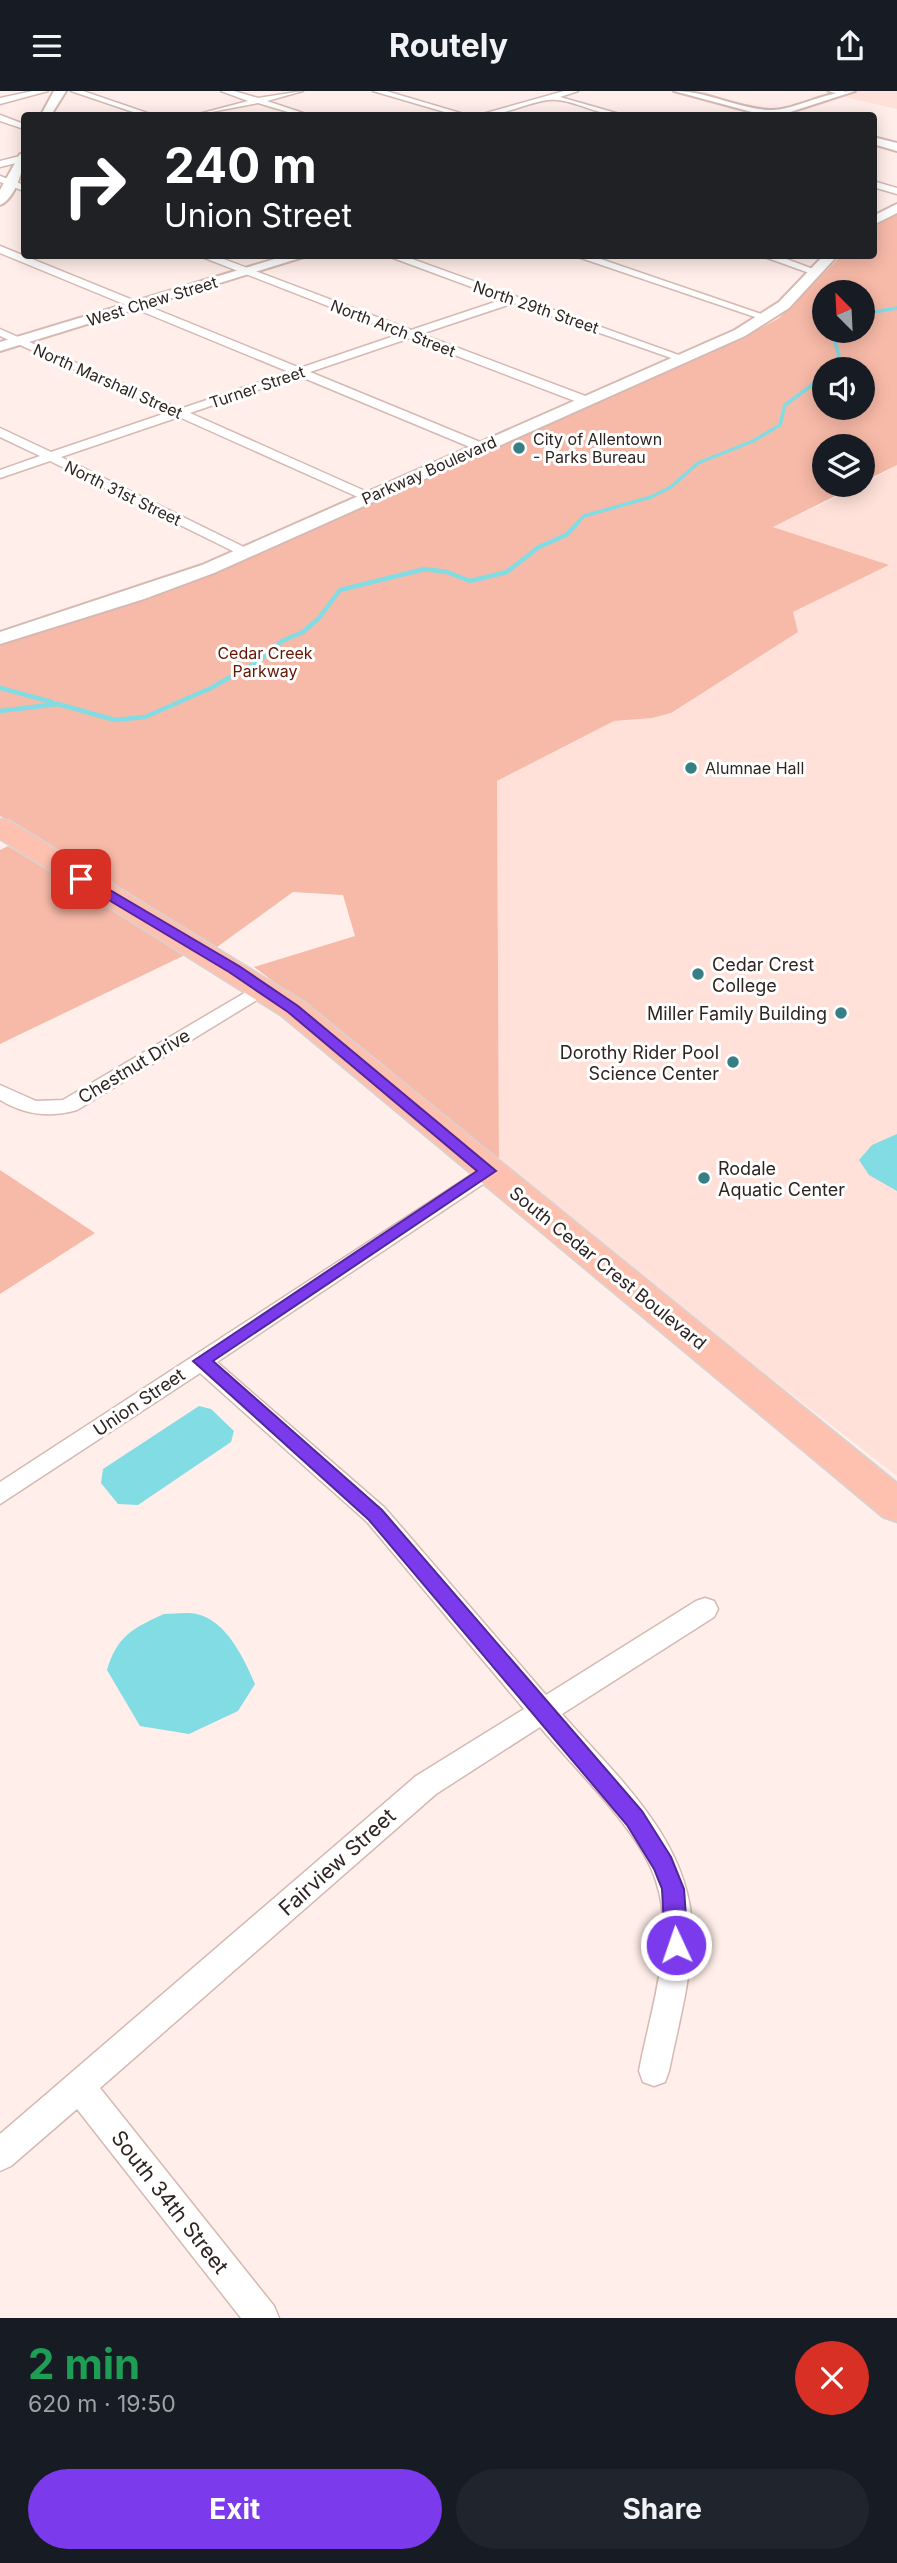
<!DOCTYPE html>
<html lang="en">
<head>
<meta charset="utf-8">
<style>
  :root { --surface:#171b24; --page:#20242c; --text:#f1f3f6; --muted:#9ea1a6; --accent:#7c3aed }
  body { margin:0; font-family:Inter,sans-serif; background:var(--page); color:var(--text); height:100vh; display:flex; flex-direction:column; font-size:26px; white-space:nowrap }
  * { box-sizing:border-box; margin:0 }
  p { font-size:23px; color:var(--muted) }
  .icon { flex:none; width:38px; height:38px; fill:none; stroke:currentColor; stroke-width:2; stroke-linecap:round; stroke-linejoin:round }
  .map { position:relative; height:2227px; overflow:hidden }
  .side { display:flex; flex-direction:column; background:var(--surface); flex:1 }
  .side>* { flex:none }
  .hud { position:absolute; left:21px; top:21px; width:856px; height:147px; border-radius:7px; box-shadow:0 4px 18px #0003; background:#202124; color:#fff; overflow:hidden }
  .needle { width:46px; rotate:336deg }
  .controls { position:absolute; left:812px; top:189px; display:grid; gap:14px }
  .controls a { display:grid; place-items:center; width:63px; height:63px; border-radius:50%; background:var(--surface); box-shadow:0 4px 18px #0003; font-size:35px }
  .pin { position:absolute; display:grid; place-items:center; width:60px; height:60px; color:#fff; margin:-30px; border-radius:14px; box-shadow:0 4px 10px #0006 }
  .me { position:absolute; width:77px; margin:-38px; rotate:357deg; stroke-linejoin:round; filter:drop-shadow(0 0 5px #0008) }
  .turn { display:flex; align-items:center; gap:24px; height:147px; padding:0 28px; font-size:32px }
  .turn .icon { width:91px; height:91px; stroke-width:2.5 }
  .turn b { display:block; font-size:49px; line-height:60px }
  .round { display:grid; place-items:center; flex:none; width:74px; height:74px; border-radius:37px; background:var(--page) }
  .head { display:flex; align-items:center; justify-content:space-between; height:119px; padding:0 28px }
  h1 { font-size:42px; font-weight:700; line-height:52px; color:#1e9e55 }
  .button { display:flex; gap:14px; margin-top:auto; padding:14px 28px }
  .button a { flex:1; height:80px; border-radius:42px; background:var(--accent); color:#fff; font-size:28px; font-weight:700; line-height:80px; text-align:center }
  .button a+a { background:var(--page); color:var(--text) }
  header { display:flex; justify-content:space-between; align-items:center; height:91px; padding:0 28px; background:var(--surface); font-size:32px; font-weight:700 }
  .map>svg:first-child { display:block }
  .built { fill:#ffe1d9 }
  .green { fill:#f8baa8; fill-rule:evenodd }
  .water { fill:#81dce4 }
  .lines { fill:none; stroke-linecap:round; stroke-linejoin:round }
  .stream-far1 { stroke:#81dce4; stroke-width:3.5 }
  .stream { stroke:#81dce4; stroke-width:4.5 }
  .minor-casing { stroke:#d5b9b2; stroke-width:3 }
  .tertiary-casing { stroke:#d5b9b2; stroke-width:4 }
  .primary-casing { stroke:#d5d3d3; stroke-width:3 }
  .minor { fill:#fff; fill-rule:evenodd }
  .tertiary { fill:#fff; fill-rule:evenodd }
  .primary { fill:#fec1b0; fill-rule:evenodd }
  .route { fill:#7c3aed; stroke:#51269a; stroke-width:2 }
  .poi-dot { fill:#367f85; stroke:#fff; stroke-width:2.5 }
  .labels { text-anchor:middle; dominant-baseline:central; stroke-width:6; stroke-linejoin:round; paint-order:stroke }
  .far-street-label { font-size:16px; fill:#2e2421; stroke:#fff }
  .far-poi-label { font-size:16px; fill:#2e2421; stroke:#fff; text-anchor:start }
  .far-park-label { font-size:16px; fill:#661500; stroke:#fff }
  .poi-label { font-size:18px; fill:#2e2421; stroke:#fff; text-anchor:start }
  .street-label { font-size:18px; fill:#2e2421; stroke:#fff }
  .near-street-label { font-size:21px; fill:#2e2421; stroke:#fff }
</style>
</head>
<body>
<header><svg class="icon" aria-label="menu" viewBox="0 0 24 24"><path d="M4 6h16M4 12h16M4 18h16"/></svg>Routely<svg class="icon" aria-label="share" viewBox="0 0 24 24"><path d="M12 15V3M7 8l5-5 5 5M5 13v7h14v-7"/></svg></header>
<div class="map">
<svg width="897" height="2227" viewBox="0 0 897 2227">
  <rect width="100%" height="100%" fill="#ffeee9"/>
  <path class="built" d="M839,0H897V18L841,5L847,2Z
    M897,374V1385L499,1077L497,690L614,630L652,627L671,621L798,541L792,521L888,475L772,436L863,394Z"/>
  <path class="green" d="M897,122V374L863,391V355H824V394H857L773,436L889,474L793,521L798,541L671,622L652,627L614,630L497,690L499,1077L380,971L254,876L355,845L343,804L293,801L217,856L0,725V551L155,504L761,237L779,227L841,165L873,164V136ZM824,201H863V240H824ZM824,278H863V317H824Z
    M8,755L187,863L0,953V759Z
    M0,1079L95,1142L0,1203Z"/>
  <path class="water" d="M897,1043V1100L869,1084L859,1069L872,1054Z
    M199,1315L211,1318L234,1340L231,1351L138,1414L118,1413L101,1392L103,1378Z
    M164,1523C174,1523 187,1521 197,1523C227,1530 244,1568 255,1593L238,1620L189,1643L140,1635L107,1579C117,1545 133,1537 164,1523Z"/>
  <g class="lines">
    <path class="stream-far1" d="M863,223L897,217
      M831,278L839,265L832,240
      M576,433L584,425L651,406L671,396L698,372L753,350L780,334L785,314L824,285"/>
    <path class="stream" d="M0,597L52,611
      M0,620L58,613L115,629L145,626L211,597L260,569L282,550L303,541L319,527L340,499L425,478L447,481L470,490L507,481L539,456L566,444L578,432"/>
    <defs>
      <path id="minor" d="M33,0H48L0,13V7Z
        M71,0H83L153,24H142Z
        M221,0H234L258,7L303,0L267,10L309,24H298L258,12L195,24L248,10Z
        M373,0H386L467,24H455Z
        M564,0H578L560,6L623,24C598,26 572,6 548,9C525,12 502,26 479,24Z
        M828,0H844L846,2L842,4Z
        M0,24L24,33V38L0,30Z
        M24,64V70L0,76V70Z
        M0,85L24,94V100L0,91Z
        M873,90L897,97V103L873,96Z
        M0,155L300,277L400,243L197,164H213L411,239L504,208L385,164H401L687,267L677,269L514,212L421,243L588,306V312H580L410,247L310,281L485,353V359H477L299,285L190,322L374,404V410L369,411L179,326L61,366L250,459L252,462L245,466L50,370L0,387V379L40,365L0,346V337L51,361L169,321L0,245V238L180,318L289,281L0,162Z
        M572,164H589L773,227L764,229Z
        M759,164H776L821,181L812,183Z
        M263,891L270,893L272,897L270,901L77,1019C48,1027 26,1024 0,1009V994L36,1010L63,1009Z
        M488,1073L498,1080L495,1085L217,1271L385,1417L546,1604L696,1510L705,1507L714,1510L718,1518L714,1526L562,1623C617,1686 693,1752 692,1843C691,1889 678,1935 669,1980L665,1991L654,1995L643,1991L639,1980C650,1920 676,1850 656,1790C641,1741 574,1677 540,1636L436,1703L100,1997L274,2215L279,2227H241L77,2018L11,2075L0,2080V2043L416,1685L524,1618L367,1431L200,1282L0,1413V1391Z"/>
      <path id="tertiary" d="M54,0H66L51,24H41Z
        M674,0C708,0 738,18 770,19C793,20 825,0 855,0L781,24H763Z
        M873,46L897,52V60L873,53Z
        M20,63H24C24,78 15,108 0,114V99Z
        M897,113V122L873,134V125Z
        M288,164H310L0,260V251Z
        M824,164H838L789,217L745,245L214,482L144,508L0,553V541L202,474L735,239L779,211Z"/>
      <path id="primary" d="M0,728L10,730L304,911L897,1392V1431L883,1426L282,925L0,748Z"/>
    </defs>
    <use href="#minor" class="minor-casing"/>
    <use href="#tertiary" class="tertiary-casing"/>
    <use href="#primary" class="primary-casing"/>
    <use href="#minor" class="minor"/>
    <use href="#tertiary" class="tertiary"/>
    <use href="#primary" class="primary"/>
  </g>
  <path class="route" d="M77,785H86L239,875L298,915L496,1080L213,1270L382,1419L642,1720L671,1766L684,1798L688,1854L684,1861L676,1864L668,1861L665,1854L662,1798L654,1778L627,1734L369,1429L193,1270L477,1080L288,921L229,881L77,790Z"/>
  <g class="poi-dot">
    <circle cx="519" cy="357" r="7"/>
    <circle cx="691" cy="677" r="7"/>
    <circle cx="698" cy="883" r="7"/>
    <circle cx="841" cy="922" r="7"/>
    <circle cx="733" cy="971" r="7"/>
    <circle cx="704" cy="1087" r="7"/>
  </g>
  <g class="labels">
    <g class="far-street-label">
      <text transform="translate(152 210) rotate(-17)">West Chew Street</text>
      <text transform="translate(536 216) rotate(19)">North 29th Street</text>
      <text transform="translate(393 237) rotate(21)">North Arch Street</text>
      <text transform="translate(108 290) rotate(24)">North Marshall Street</text>
      <text transform="translate(257 296) rotate(-19)">Turner Street</text>
      <text transform="translate(429 379) rotate(-24)">Parkway Boulevard</text>
      <text transform="translate(123 402) rotate(26)">North 31st Street</text>
    </g>
    <g class="far-poi-label">
      <text x="533" y="348">City of Allentown<tspan x="533" dy="18">- Parks Bureau</tspan></text>
      <text x="705" y="677">Alumnae Hall</text>
    </g>
    <g class="far-park-label">
      <text x="265" y="562">Cedar Creek<tspan x="265" dy="18">Parkway</tspan></text>
    </g>
    <g class="poi-label">
      <text x="712" y="873">Cedar Crest<tspan x="712" dy="21">College</tspan></text>
      <text x="827" y="922" text-anchor="end">Miller Family Building</text>
      <text x="719" y="961" text-anchor="end">Dorothy Rider Pool<tspan x="719" dy="21">Science Center</tspan></text>
      <text x="718" y="1077">Rodale<tspan x="718" dy="21">Aquatic Center</tspan></text>
    </g>
    <g class="street-label">
      <text transform="translate(134 975) rotate(-31)">Chestnut Drive</text>
      <text transform="translate(608 1177) rotate(39)">South Cedar Crest Boulevard</text>
      <text transform="translate(139 1311) rotate(-34)">Union Street</text>
    </g>
    <g class="near-street-label">
      <text transform="translate(337 1771) rotate(-42)">Fairview Street</text>
      <text transform="translate(170 2111) rotate(52)">South 34th Street</text>
    </g>
  </g>
</svg>
<div class="controls">
<a><svg class="needle" viewBox="-14 -14 28 28"><path d="M0-13l5 13h-10z" fill="#e53935"/><path d="M0 13l5-13h-10z" fill="#9ea1a6"/></svg></a>
<a><svg class="icon" aria-label="sound" viewBox="0 0 24 24"><path d="M4 9h4l5-4v14l-5-4H4zM17 9q2 3 0 6"/></svg></a>
<a><svg class="icon" aria-label="layers" viewBox="0 0 24 24"><path d="M12 4l9 5-9 5-9-5zM3 14l9 5 9-5"/></svg></a>
</div>
<div class="pin" style="left:81px;top:788px;background:#d93025"><svg class="icon" aria-label="arrive" viewBox="0 0 24 24"><path d="M6 21V4h12l-3 4 3 4H6"/></svg></div>
<svg class="me" style="left:676px;top:1854px" viewBox="-20 -20 40 40"><circle r="17" fill="#7c3aed" stroke="#fff" stroke-width="3"/><path d="M0-11L8 9 0 5-8 9z" fill="#fff"/></svg>
<div class="hud">
<div class="turn"><svg class="icon" aria-label="right" viewBox="0 0 24 24"><path d="M7 20v-9h11M14 6l5 5-5 5"/></svg><div><b>240 m</b>Union Street</div></div>
</div>
</div>
<section class="side">
<div class="head"><div><h1>2 min</h1><p>620 m · 19:50</p></div><a class="round" style="background:#d93025;color:#fff"><svg class="icon" aria-label="close" viewBox="0 0 24 24"><path d="M6 6l12 12M18 6L6 18"/></svg></a></div>
<div class="button"><a>Exit</a><a>Share</a></div>
</section>
</body>
</html>
